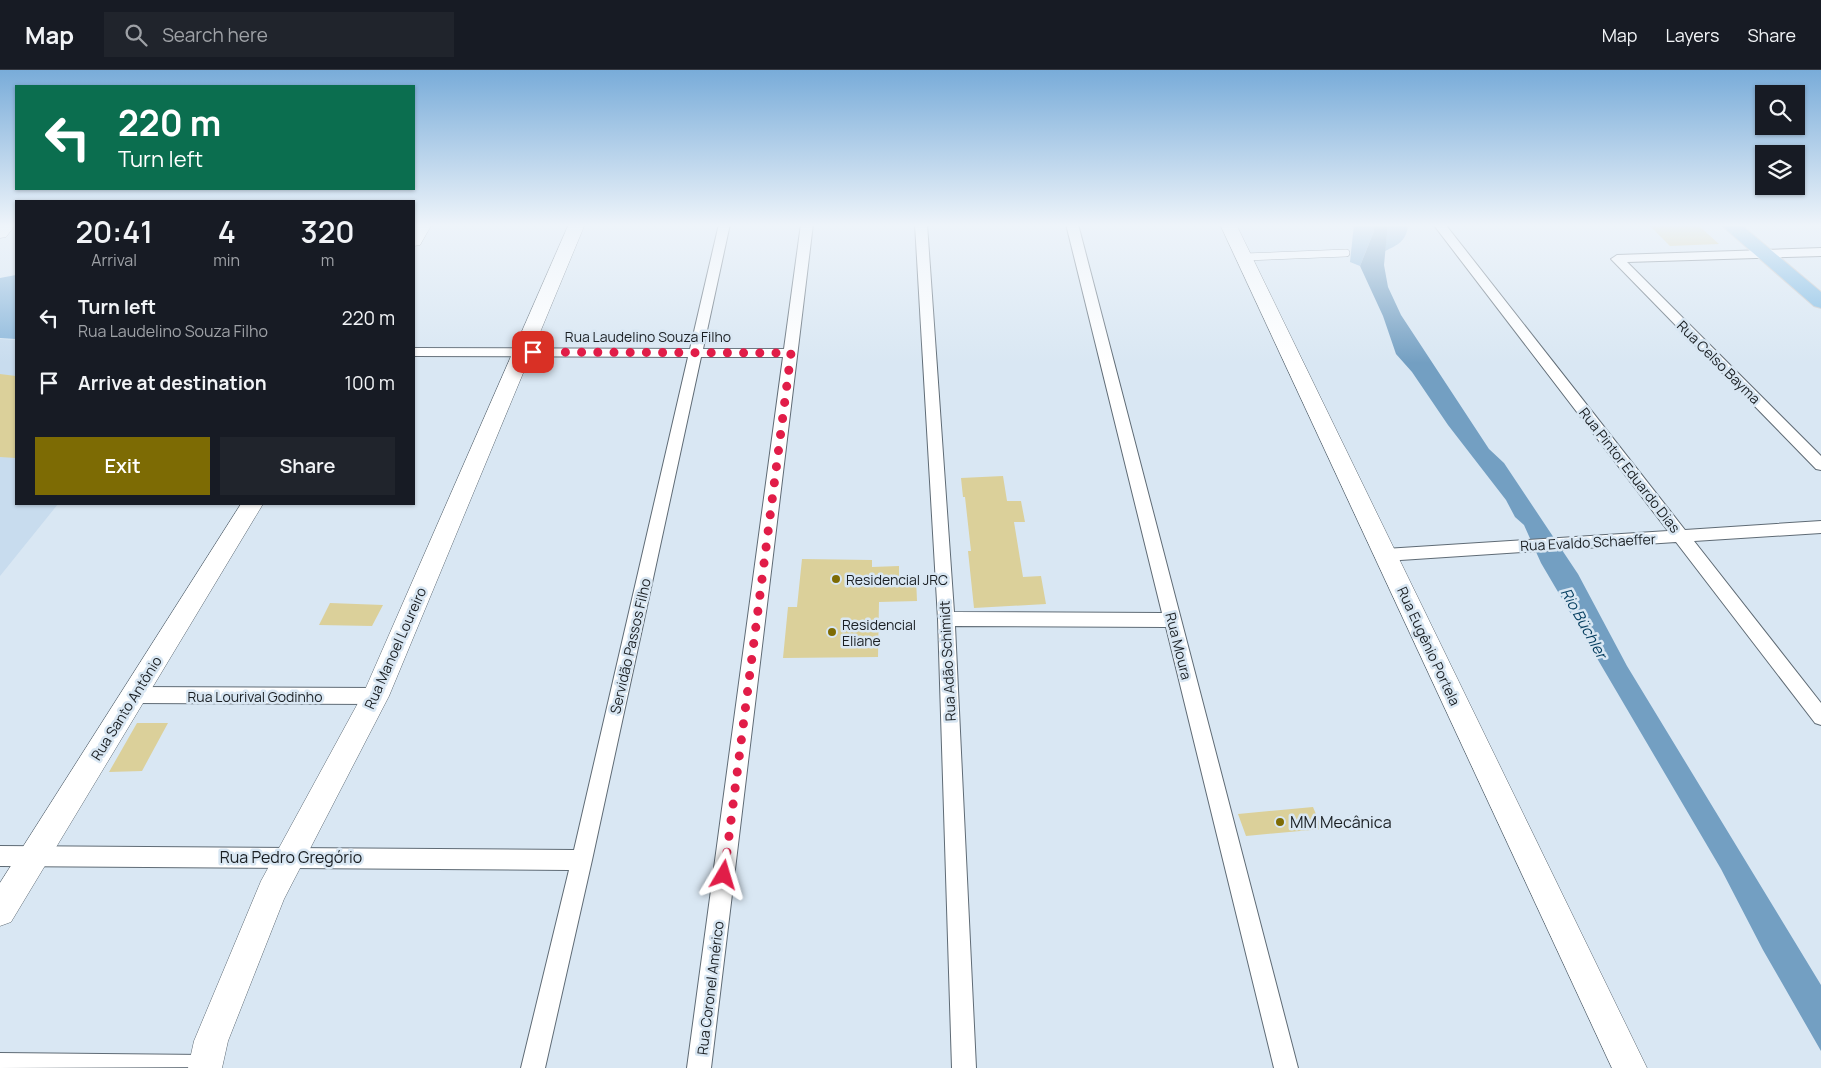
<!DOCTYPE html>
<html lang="en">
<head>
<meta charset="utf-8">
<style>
  :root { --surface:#171b24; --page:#20242c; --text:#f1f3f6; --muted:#9ea1a6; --line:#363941; --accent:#7d6b04 }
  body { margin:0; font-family:Manrope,sans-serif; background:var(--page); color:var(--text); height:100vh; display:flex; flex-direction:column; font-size:19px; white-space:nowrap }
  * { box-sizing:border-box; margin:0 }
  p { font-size:16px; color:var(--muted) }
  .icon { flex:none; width:28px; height:28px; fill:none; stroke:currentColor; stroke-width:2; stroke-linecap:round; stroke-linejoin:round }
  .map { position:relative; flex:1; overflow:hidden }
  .drawer { position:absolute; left:15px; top:130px; width:400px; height:305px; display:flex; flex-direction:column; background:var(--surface); border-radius:0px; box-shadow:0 1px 4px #0004 }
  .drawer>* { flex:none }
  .banner { position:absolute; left:15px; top:15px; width:400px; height:105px; border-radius:0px; box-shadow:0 1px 4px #0004; background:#0b6e4f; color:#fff; overflow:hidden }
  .controls { position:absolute; left:1755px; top:15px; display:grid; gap:10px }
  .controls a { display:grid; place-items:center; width:50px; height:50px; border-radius:0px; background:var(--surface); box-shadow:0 1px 4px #0004; font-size:25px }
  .pin { position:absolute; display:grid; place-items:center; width:42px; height:42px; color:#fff; margin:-21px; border-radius:10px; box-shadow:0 2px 8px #0006 }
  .me { position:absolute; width:55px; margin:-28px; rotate:7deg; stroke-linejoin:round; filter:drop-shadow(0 0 4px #0008) }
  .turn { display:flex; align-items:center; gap:18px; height:105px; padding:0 20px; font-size:22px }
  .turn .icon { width:65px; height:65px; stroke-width:2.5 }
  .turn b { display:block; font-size:35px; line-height:42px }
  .eta { display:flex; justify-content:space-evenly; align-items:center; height:85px; text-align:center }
  .eta b { font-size:30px; font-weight:600; line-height:35px }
  .action { display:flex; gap:10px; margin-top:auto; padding:10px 20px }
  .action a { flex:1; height:58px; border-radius:0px; background:var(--accent); color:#fff; font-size:20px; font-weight:600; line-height:58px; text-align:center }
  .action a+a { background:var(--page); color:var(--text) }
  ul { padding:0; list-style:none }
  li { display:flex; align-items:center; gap:15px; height:65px; padding:0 20px }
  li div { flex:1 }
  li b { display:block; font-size:19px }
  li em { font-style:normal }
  header { display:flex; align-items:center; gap:30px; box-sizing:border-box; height:70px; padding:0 25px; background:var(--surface); border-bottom:1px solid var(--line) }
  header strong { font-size:24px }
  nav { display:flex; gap:28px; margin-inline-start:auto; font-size:18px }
  .search { width:350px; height:45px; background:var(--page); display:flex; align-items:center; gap:12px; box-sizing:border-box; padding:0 18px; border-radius:0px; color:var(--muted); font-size:19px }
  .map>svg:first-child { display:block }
  .built { fill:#c8dcee }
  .forest { fill:#89b6da }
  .water { fill:#739fc2 }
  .building { fill:#dbd09a }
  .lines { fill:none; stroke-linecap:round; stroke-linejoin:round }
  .lane-casing { stroke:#5f6b75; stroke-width:8 }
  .street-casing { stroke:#5f6b75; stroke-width:2 }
  .secondary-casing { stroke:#5f6b75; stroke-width:1 }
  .primary-casing { stroke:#c8c9ca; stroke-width:2 }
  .lane { stroke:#fff; stroke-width:7 }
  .street { fill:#fff; fill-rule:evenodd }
  .secondary { fill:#fff; fill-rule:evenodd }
  .primary { fill:#80bbe3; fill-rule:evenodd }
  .route { stroke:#e11d48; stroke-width:9; stroke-dasharray:0 16.2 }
  .poi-dot { fill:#7d6b04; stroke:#d9e7f3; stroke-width:2 }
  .labels { text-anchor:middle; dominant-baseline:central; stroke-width:5; stroke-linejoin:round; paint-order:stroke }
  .street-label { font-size:14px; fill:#1a1f23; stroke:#d9e7f3 }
  .poi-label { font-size:14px; fill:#1a1f23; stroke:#d9e7f3; text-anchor:start }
  .water-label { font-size:15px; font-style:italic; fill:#023b5d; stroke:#d9e7f3 }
  .near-poi-label { font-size:16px; fill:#1a1f23; stroke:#d9e7f3; text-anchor:start }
  .near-street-label { font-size:16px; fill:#1a1f23; stroke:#d9e7f3 }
</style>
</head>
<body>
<header>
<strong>Map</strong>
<div class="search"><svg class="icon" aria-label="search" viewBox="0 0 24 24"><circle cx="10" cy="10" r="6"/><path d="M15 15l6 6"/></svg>Search here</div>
<nav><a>Map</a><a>Layers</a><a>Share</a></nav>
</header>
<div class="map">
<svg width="1821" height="998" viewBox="0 0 1821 998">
  <rect width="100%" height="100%" fill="#d9e7f3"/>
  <path class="built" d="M0,269L16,270V434H58L0,506Z"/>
  <path class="forest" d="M1354,154H1371L1374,161L1360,196L1350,192Z
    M1388,154H1406L1408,156C1406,171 1398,175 1385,181Z
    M16,205V269L0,268V208Z"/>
  <path class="water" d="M1371,154H1388L1384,195L1388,217L1401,245L1489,379L1504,393L1578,504L1627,596L1821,915V981L1763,880L1721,799L1541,493L1524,455L1515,447L1506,430L1448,355L1412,302L1396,284L1383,246L1360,196L1374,161Z"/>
  <path class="building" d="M1648,154H1697L1719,174L1670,176Z
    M0,304L16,306V388L0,387Z
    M1003,406L1007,431H1021L1025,452H1014L1023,507L1041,506L1046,534L974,538L968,481H971L965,427H963L961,408Z
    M802,489L872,490V497L899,496V508H916L917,531L879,532L878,587L783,588L788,537H797Z
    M330,533L383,535L372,556L319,555Z
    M137,653H168L142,701L109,702Z
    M1313,737L1322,759L1246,766L1238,744Z"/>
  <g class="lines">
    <defs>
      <path id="lane" d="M1244,187L1346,183"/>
      <path id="street" d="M719,154H730L703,279H784L801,154H813L711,998H687L783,287H701L592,790L545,998H521L569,800L0,796V776L574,780L688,287L414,286V278L690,279Z
        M915,154H927L954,542L1162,543L1066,154H1078L1298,998H1274L1166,557L955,556L976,998H952L938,549Z
        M1433,154H1445L1685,460L1821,451V463L1694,471L1821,633V655L1815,653L1676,472L1385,491L1379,489L1377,485L1379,481L1385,479L1668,461Z
        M1821,178V186L1627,192L1821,386V400L1816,399L1611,189L1617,185Z
        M133,617L376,618L382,621L385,626L382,631L376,634L133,633L127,630L124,625L127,620Z
        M0,983L205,985L213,989L217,997L0,998Z"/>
      <path id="secondary" d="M0,154H16L6,167L0,168Z
        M416,154H432L420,175L414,176V157Z
        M569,154H585L389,626L284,829L228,971L222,998H188L194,971L261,811L364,622Z
        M1220,154H1236L1647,998H1612Z
        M241,434H263L11,852L0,856V813Z"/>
      <path id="primary" d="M1720,154H1740L1821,222V238L1814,236Z"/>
    </defs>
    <use href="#lane" class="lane-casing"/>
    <use href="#street" class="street-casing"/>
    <use href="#secondary" class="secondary-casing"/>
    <use href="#primary" class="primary-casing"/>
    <use href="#lane" class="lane"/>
    <use href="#street" class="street"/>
    <use href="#secondary" class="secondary"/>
    <use href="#primary" class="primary"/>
  </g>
  <linearGradient id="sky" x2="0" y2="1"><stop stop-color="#79acd9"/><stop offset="0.53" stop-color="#eef4fa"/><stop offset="1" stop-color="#eef4fa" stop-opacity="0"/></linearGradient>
  <rect width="1821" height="293" fill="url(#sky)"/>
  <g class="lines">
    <path class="route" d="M533,282L791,283L724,805"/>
  </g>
  <g class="poi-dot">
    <circle cx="836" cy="509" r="5"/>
    <circle cx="832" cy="562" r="5"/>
    <circle cx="1280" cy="752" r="5"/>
  </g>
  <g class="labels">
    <g class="street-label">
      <text x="648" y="266">Rua Laudelino Souza Filho</text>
      <text transform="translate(1719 292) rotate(45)">Rua Celso Bayma</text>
      <text transform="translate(1630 400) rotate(52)">Rua Pintor Eduardo Dias</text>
      <text transform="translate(1588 472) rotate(-3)">Rua Evaldo Schaeffer</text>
      <text transform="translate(630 576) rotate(-77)">Servidão Passos Filho</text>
      <text transform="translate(1179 576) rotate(76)">Rua Moura</text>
      <text transform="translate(1429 576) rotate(65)">Rua Eugênio Portela</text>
      <text transform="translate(395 578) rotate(-66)">Rua Manoel Loureiro</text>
      <text transform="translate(947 591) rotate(-93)">Rua Adão Schimidt</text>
      <text x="255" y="626">Rua Lourival Godinho</text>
      <text transform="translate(126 638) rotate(-58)">Rua Santo Antônio</text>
      <text transform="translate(710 918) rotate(-83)">Rua Coronel Américo</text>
    </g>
    <g class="poi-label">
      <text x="846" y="509">Residencial JRC</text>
      <text x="842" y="554">Residencial<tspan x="842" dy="16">Eliane</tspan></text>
    </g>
    <g class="water-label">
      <text transform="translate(1584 553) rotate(61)">Rio Büchler</text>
    </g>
    <g class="near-poi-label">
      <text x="1290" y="752">MM Mecânica</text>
    </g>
    <g class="near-street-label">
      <text x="291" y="787">Rua Pedro Gregório</text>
    </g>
  </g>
</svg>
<div class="controls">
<a><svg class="icon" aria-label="search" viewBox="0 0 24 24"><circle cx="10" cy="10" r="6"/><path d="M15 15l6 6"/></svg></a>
<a><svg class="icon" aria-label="layers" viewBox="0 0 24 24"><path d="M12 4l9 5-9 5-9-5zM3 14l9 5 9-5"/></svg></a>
</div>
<div class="pin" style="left:533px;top:282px;background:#d93025"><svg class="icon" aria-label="arrive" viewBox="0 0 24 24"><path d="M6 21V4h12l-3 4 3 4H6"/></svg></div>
<svg class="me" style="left:724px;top:805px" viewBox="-20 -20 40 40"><path d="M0-17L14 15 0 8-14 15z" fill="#e11d48" stroke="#fff" stroke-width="4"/></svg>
<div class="banner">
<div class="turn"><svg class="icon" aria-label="left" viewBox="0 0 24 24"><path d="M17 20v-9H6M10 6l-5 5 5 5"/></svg><div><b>220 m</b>Turn left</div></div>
</div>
<section class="drawer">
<div class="eta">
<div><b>20:41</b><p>Arrival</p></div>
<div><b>4</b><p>min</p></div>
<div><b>320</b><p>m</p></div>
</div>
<ul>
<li><svg class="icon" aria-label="left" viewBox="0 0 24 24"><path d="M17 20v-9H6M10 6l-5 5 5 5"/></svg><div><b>Turn left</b><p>Rua Laudelino Souza Filho</p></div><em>220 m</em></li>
<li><svg class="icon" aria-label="arrive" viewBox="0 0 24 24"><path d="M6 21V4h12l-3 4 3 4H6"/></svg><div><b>Arrive at destination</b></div><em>100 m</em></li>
</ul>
<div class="action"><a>Exit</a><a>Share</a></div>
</section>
</div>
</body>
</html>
